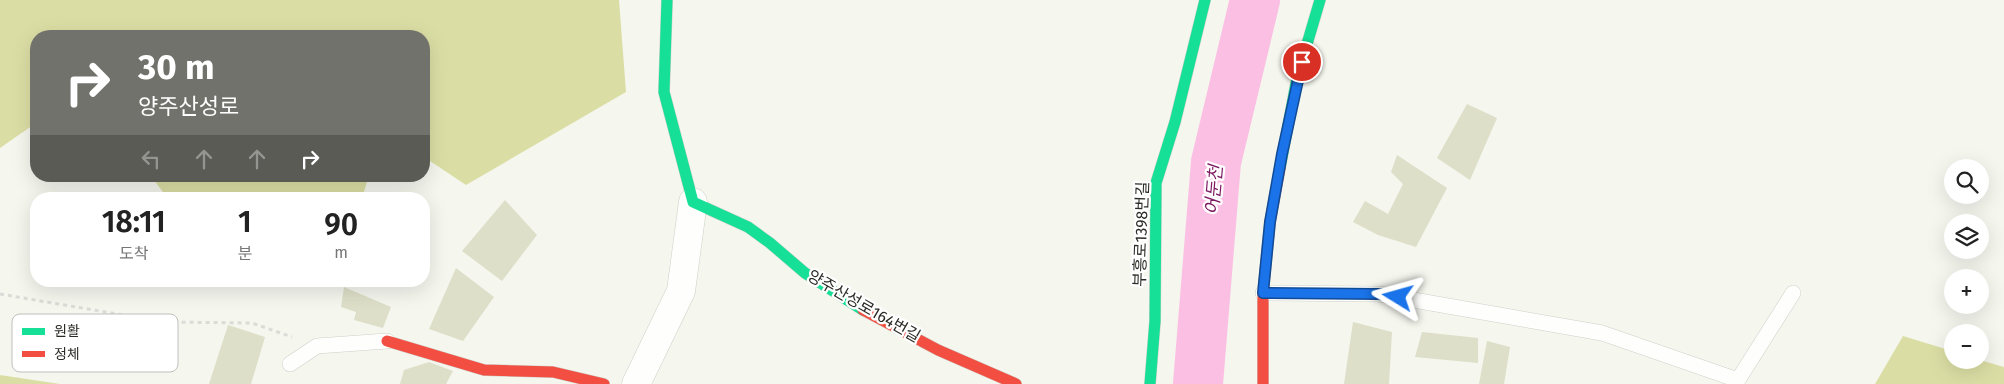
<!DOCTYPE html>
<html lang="ko">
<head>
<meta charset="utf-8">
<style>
  :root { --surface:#fff; --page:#f2f2f2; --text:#222; --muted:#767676 }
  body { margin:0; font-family:"Fira Sans","Noto Sans KR",sans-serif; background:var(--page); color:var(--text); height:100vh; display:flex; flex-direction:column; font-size:19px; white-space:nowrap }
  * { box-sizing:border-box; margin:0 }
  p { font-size:16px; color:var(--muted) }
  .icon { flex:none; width:28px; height:28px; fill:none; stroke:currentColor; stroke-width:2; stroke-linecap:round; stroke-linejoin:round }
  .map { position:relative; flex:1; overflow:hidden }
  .side { position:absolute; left:30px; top:192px; width:400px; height:95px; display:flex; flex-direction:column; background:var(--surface); border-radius:20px; box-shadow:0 5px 20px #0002 }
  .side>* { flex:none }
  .top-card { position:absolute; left:30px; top:30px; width:400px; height:152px; border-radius:20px; box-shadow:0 5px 20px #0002; background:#72726c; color:#fff; overflow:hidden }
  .fabs { position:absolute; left:1944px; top:159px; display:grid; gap:10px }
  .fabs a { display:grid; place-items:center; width:45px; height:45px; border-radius:50%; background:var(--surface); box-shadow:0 5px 20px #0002; font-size:25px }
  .pin { position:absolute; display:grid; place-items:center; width:42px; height:42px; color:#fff; margin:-21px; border:2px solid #fff; border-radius:50%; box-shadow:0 1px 5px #0007 }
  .me { position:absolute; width:55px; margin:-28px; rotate:278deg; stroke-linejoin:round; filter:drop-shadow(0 0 4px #0008) }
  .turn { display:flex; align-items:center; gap:18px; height:105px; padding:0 25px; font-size:22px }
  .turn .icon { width:65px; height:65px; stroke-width:2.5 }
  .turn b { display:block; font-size:35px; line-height:42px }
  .lanes { display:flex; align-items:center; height:48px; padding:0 25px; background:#0003; justify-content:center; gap:25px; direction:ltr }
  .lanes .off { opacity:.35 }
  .eta { display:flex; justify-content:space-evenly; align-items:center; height:85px; text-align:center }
  .eta b { font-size:30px; font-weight:600; line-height:35px }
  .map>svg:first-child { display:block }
  .forest { fill:#dbdea4 }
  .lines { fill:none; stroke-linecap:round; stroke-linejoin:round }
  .river { stroke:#fbbfe3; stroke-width:50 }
  .building { fill:#dddfc8 }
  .lane-casing { stroke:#cfd0c9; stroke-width:16 }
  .street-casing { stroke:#cfd0c9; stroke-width:29 }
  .fast-casing { stroke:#cfd0c9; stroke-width:12 }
  .jam-casing { stroke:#cfd0c9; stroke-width:12 }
  .path { stroke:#dbdbd8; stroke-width:3; stroke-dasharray:4 4; stroke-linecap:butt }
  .lane { stroke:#fefefc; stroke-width:15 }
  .street { stroke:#fefefc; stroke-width:28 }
  .fast { stroke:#16e098; stroke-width:11 }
  .jam { stroke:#f24e42; stroke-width:11 }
  .route-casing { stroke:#114b97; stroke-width:12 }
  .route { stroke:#1a73e8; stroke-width:9 }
  .labels { text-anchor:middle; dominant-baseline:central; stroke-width:4.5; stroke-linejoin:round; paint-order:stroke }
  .street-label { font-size:16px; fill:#2b2b26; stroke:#fff }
  .water-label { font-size:18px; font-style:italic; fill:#7d1a62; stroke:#fff }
  .key { fill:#fff; stroke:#bfbfbe; stroke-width:1 }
  .key-label { font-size:14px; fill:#2b2b26 }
</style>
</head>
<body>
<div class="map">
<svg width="2004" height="384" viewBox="0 0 2004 384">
  <rect width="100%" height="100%" fill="#f5f6ee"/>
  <path class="forest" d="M0,0H619L626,92L466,185L424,157V36H36V123L0,148Z
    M151,176H371L368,178L362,199H168Z
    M1903,336L1952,351V360H1980L2004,367V384H1875Z
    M0,375L60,384H0Z"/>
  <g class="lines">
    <path class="river" d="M1198,384L1216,162L1255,0"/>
  </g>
  <path class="building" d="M1467,104L1497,118L1470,180L1437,158Z
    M1397,155L1447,188L1416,247L1378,235L1353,222L1365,201L1388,214L1403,184L1391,172Z
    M505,200L537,235L502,281L462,251Z
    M456,268L494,297L463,341L429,329Z
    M344,287L391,307L383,328L354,320L356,312L341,307Z
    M1353,322L1392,332L1389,384H1344Z
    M228,325L265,337L251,384H209Z
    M1422,332L1478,338V363L1415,357Z
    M1487,341L1510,347L1504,384H1479Z
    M429,362L453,371L446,384H400L404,370Z"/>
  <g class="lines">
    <defs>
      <path id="lane" d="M1263,293L1379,294L1602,333L1738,380L1793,293
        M290,364L317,346L387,341"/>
      <path id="street" d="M636,384L681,291L693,202"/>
      <path id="fast" d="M667,0L664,92L693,202L748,227L770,243L805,273L863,310
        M1280,168L1297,78L1320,0
        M1150,384L1155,321L1156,183L1175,122L1205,0"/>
      <path id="jam" d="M863,310L938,350L1016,384
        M387,341L484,370L553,372L604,384
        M1263,384V293L1270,222L1280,168"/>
    </defs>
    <use href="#lane" class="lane-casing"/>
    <use href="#street" class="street-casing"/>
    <use href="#fast" class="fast-casing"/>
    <use href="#jam" class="jam-casing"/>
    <path class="path" d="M0,294L164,322L252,323L292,337"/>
    <use href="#lane" class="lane"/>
    <use href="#street" class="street"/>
    <use href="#fast" class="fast"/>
    <use href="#jam" class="jam"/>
  </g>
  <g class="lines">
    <defs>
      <path id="route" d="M1302,62L1282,154L1270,222L1263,293L1379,294L1398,297"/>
    </defs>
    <use href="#route" class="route-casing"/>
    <use href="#route" class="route"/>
  </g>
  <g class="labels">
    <g class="street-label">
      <text transform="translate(1141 234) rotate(-88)">부흥로1398번길</text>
      <text transform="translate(864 306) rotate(30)">양주산성로164번길</text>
    </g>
    <g class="water-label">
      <text transform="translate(1214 190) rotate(-85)">어둔천</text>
    </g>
  </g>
  <rect x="12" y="314" width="166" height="58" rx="8" class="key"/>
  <rect x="22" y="328" width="23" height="7" fill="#16e098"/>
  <rect x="22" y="351" width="23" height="6" fill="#f24e42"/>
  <g class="key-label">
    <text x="54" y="336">원활</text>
    <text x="54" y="359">정체</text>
  </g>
</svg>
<div class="fabs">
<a><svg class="icon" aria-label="search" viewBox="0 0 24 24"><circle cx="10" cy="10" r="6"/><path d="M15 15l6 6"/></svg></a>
<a><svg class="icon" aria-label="layers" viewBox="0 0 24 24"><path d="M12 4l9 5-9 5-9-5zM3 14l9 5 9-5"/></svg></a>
<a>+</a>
<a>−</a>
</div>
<div class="pin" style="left:1302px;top:62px;background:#d93025"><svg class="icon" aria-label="arrive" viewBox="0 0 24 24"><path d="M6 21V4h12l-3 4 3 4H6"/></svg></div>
<svg class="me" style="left:1398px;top:297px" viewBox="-20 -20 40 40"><path d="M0-17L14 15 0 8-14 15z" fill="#1a73e8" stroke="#fff" stroke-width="4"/></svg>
<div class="top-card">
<div class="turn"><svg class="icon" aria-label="right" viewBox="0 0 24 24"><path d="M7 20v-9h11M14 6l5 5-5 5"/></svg><div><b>30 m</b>양주산성로</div></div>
<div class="lanes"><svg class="icon off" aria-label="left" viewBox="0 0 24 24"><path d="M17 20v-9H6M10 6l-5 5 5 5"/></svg><svg class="icon off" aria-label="ahead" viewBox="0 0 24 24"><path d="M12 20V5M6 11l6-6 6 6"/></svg><svg class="icon off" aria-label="ahead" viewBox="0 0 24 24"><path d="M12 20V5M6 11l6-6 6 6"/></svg><svg class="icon" aria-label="right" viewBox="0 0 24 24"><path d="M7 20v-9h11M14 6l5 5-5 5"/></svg></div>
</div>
<section class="side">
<div class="eta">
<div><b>18:11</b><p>도착</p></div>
<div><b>1</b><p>분</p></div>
<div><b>90</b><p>m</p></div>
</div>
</section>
</div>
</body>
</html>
